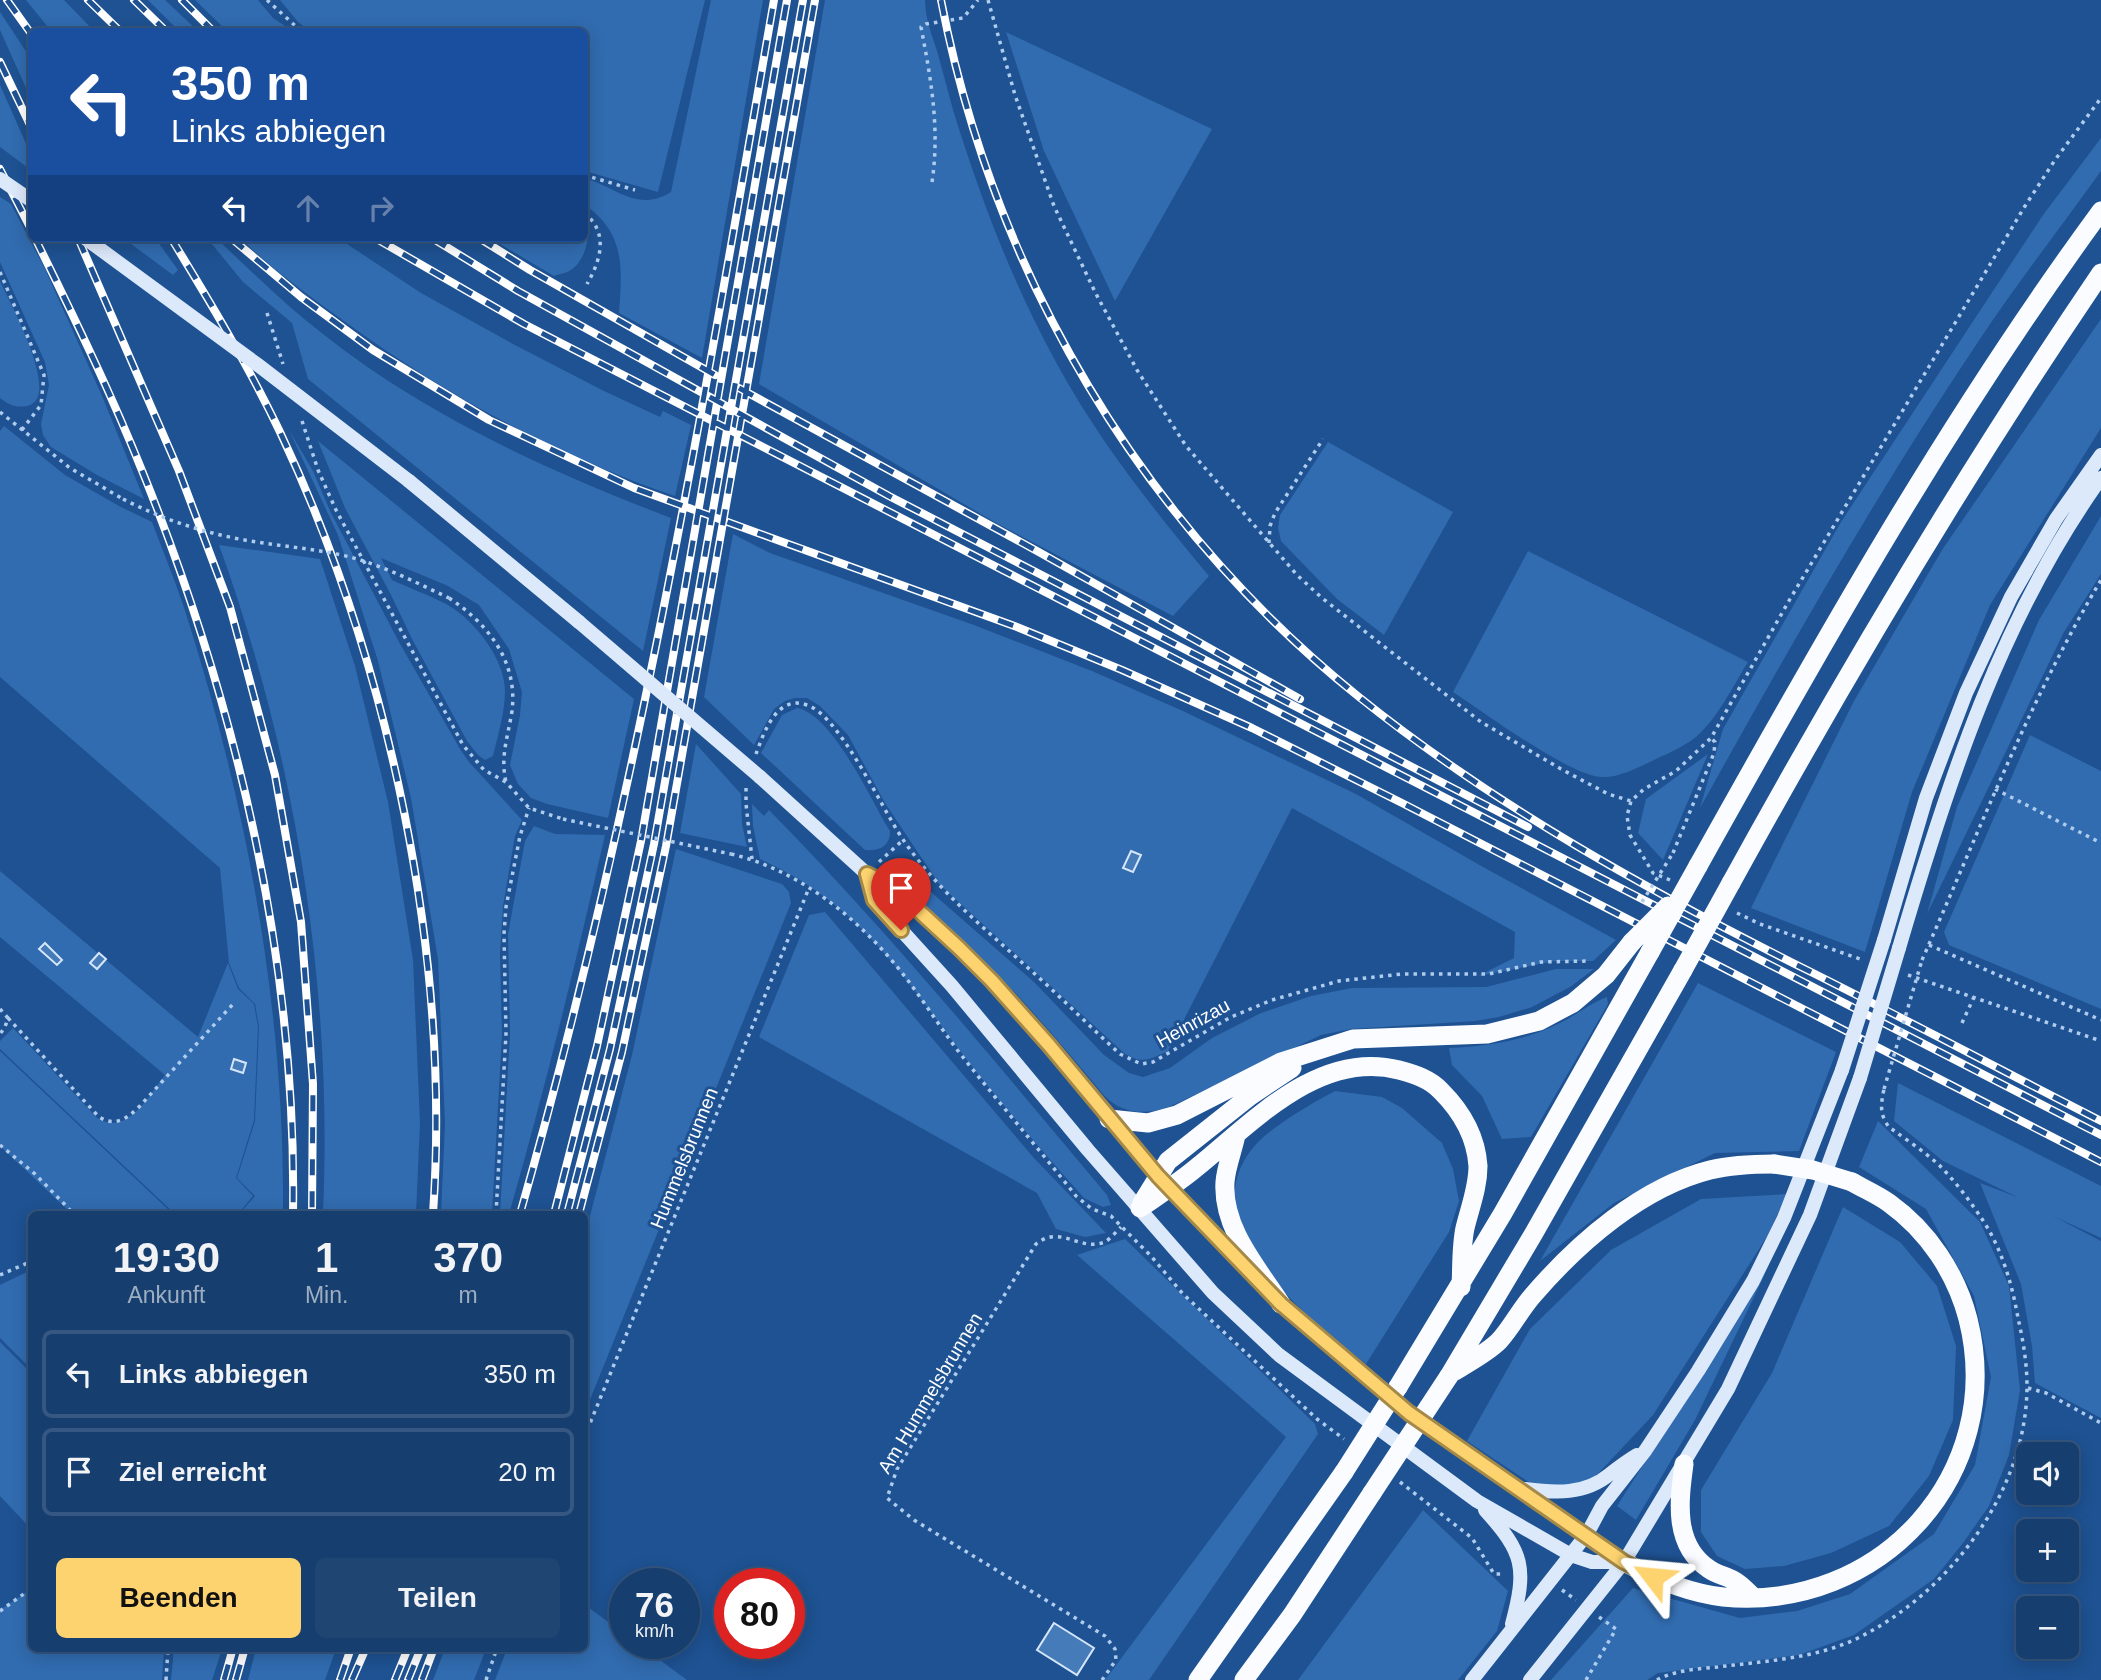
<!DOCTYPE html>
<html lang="de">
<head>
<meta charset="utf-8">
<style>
  :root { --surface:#163e6e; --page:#1f4573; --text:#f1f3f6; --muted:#9eaec2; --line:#355781; --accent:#fdd36f }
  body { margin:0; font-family:Helvetica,sans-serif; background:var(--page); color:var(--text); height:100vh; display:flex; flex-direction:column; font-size:26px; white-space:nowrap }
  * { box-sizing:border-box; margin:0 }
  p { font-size:23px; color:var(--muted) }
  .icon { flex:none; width:38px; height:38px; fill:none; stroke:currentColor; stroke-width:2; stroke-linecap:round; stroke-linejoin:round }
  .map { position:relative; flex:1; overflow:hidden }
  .side { position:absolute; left:28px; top:1211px; width:560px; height:441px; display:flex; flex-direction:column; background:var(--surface); border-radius:10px; box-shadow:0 4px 18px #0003,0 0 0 2px var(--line) }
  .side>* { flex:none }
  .banner { position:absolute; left:28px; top:28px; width:560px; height:214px; border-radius:10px; box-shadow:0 4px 18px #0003,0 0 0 2px var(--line); background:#1a4fa0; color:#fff; overflow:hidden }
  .controls { position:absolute; left:2016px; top:1442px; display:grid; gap:14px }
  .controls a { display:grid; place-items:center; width:63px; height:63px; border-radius:10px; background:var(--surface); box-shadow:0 4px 18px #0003,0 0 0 2px var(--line); font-size:35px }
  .speed { position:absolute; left:609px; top:1568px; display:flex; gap:14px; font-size:35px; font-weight:700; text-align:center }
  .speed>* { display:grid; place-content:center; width:91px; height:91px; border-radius:50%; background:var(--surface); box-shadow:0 4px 18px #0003,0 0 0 2px var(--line); line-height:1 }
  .speed small { font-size:18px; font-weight:400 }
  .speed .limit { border:10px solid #d22; background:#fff; color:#111 }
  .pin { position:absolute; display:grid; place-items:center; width:60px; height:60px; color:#fff; margin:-72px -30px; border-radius:50% 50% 50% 0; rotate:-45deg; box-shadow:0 0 7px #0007 }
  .pin .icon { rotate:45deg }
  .me { position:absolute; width:77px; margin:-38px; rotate:299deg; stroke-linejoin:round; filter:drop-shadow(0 0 5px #0008) }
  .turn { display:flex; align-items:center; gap:24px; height:147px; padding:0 28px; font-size:32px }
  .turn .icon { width:91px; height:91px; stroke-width:2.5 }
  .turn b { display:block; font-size:49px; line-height:60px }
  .lanes { display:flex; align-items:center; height:66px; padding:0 28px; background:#0003; justify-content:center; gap:35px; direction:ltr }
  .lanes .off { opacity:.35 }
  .eta { display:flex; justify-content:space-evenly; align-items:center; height:119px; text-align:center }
  .eta b { font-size:42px; font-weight:800; line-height:49px }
  .primary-button { display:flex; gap:14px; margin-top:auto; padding:14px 28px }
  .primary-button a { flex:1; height:80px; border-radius:10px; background:var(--accent); color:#111; font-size:28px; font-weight:800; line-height:80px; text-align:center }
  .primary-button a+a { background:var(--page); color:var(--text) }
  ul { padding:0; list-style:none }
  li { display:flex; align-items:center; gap:21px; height:88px; margin:0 14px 10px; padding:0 14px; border:4px solid var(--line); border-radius:10px }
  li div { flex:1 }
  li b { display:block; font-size:26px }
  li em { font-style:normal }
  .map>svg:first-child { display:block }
  .green { fill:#316cb0 }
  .building { fill:#467bb9; stroke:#d5e6fa; stroke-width:2 }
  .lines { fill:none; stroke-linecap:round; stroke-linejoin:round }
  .path { stroke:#afccee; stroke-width:3.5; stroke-dasharray:3.5 5; stroke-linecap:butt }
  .secondary { stroke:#dce9fa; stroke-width:14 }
  .trunk { stroke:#fbfcff; stroke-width:19 }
  .rail-casing { stroke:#fff; stroke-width:8 }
  .rail { stroke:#1e5292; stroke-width:5; stroke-dasharray:16; stroke-linecap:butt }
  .path-bridge { stroke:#afccee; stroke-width:3.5; stroke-dasharray:3.5 5; stroke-linecap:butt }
  .secondary-bridge { stroke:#dce9fa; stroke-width:14 }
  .trunk-bridge { stroke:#fbfcff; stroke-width:19 }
  .route-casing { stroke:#a48948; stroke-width:18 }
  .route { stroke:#fdd36f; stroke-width:12 }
  .labels { text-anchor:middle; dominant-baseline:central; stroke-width:6; stroke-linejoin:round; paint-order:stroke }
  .street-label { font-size:19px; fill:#fff; stroke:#1e5292 }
</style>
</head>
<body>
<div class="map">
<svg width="2101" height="1680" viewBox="0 0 2101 1680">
  <rect width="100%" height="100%" fill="#1e5292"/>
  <path class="green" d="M26,0H64L94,31H51Z
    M148,0H165L198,31H179Z
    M195,0H258L273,18L293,31H227Z
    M280,0H705L658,192L585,171L584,32L310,31L298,22Z
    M711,0H763L702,358L619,313C622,268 626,234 585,205L584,178C617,187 637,213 671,192Z
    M825,0H925C926,22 931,31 937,51C943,72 948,92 954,113C981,200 1013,284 1057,364C1099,441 1153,509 1209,576L1173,616L998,524L759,384Z
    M0,12L31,59V99L0,30Z
    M1006,32L1212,129L1115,301L1044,151Z
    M0,85L31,155V170L0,147Z
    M2101,138V171C2059,230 2014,287 1974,348C1875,496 1787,652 1700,808L1723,729L1841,522L2043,215Z
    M0,197L11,204L45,269L102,396L144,499L97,475L51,447L43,435L41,424L49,385L45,362L0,262Z
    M585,221C592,235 585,261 571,270C567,273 559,274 554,276L490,238H584Z
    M123,238H155L178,270L173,275Z
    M207,238H216C251,271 285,305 323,334C426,416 549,471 671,518L643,651L308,379L292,323L243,282Z
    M240,238H338L421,293L513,344L604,391L660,417L663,411L691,425L675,496C556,455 445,395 344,321C308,295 272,269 240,238Z
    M0,281C9,301 60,393 30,405C18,409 9,405 0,398Z
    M2101,319V428L1990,605L1912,792L1865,952L1751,908L1854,701L1942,550Z
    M4,426L65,475L119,506L152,522C164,554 177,585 187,617C248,809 285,1013 283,1214H239L255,1196L237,1178L255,1121L259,1027L255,1004L239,988L229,963L220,868L0,677V431Z
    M289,430L313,471L331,513L399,642L460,749L469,762L522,820L515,836L503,906L500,954L502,1034L492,1214H441L445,1123L438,959L411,798L378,661L338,535Z
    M318,441L634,699L608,818L547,804L531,798L518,784L510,765L520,715L522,692L509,649L479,605L448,586L381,558L392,580C409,588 429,595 446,604C474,619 505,659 505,691C505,712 498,735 493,756L485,760L478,755L467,741L412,639L391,595L345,508Z
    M1328,442L1453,512L1384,635L1337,599L1281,541L1278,528L1280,515Z
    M2101,516V574L2064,632L1927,914L1957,807L2039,620Z
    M733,534L770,553L974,625L1092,671L1183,711L1356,794L1483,867L1616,940L1593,961H1555L1478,976L1514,958L1515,932L1292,808L1168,1051C1150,1059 1143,1065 1124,1053L939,884L885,803L848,735L820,706L807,698H795L785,701L774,709L754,745L704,697Z
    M219,545L320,559L355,666L388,802L413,960L420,1123L416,1214H323C333,988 296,758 219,545Z
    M1528,551L1748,662C1733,686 1718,718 1696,737C1682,748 1664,755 1648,763C1635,769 1617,778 1602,777C1571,777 1482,711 1453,692Z
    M797,708C833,714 871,801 890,831C890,847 879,851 865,850L761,753L782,715Z
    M2030,735L2101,771V1009L1949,945L1944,932Z
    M696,744L741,794L742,824L747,847L680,833Z
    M1708,754L1663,860L1638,833L1646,799Z
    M752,804L764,816L769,810C889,932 997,1064 1107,1195L1111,1205L1103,1207L1084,1198C1044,1153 1004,1107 967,1060C903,977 861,904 760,859L753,826Z
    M534,826L555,834L605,835C576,962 545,1089 509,1214H500L510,1034L508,934L525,841Z
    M676,849L782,884L789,892L791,903L585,1412V1235L632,1055Z
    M896,858L904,859L911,865L931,892L1034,982L1104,1055L1129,1073L1143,1077L1170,1068L1212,1038L1261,1013L1311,996L1352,988L1486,987L1556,969H1594L1570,987L1532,1007L1499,1017L1475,1021L1351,1029L1321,1035L1169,1107C1151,1113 1130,1115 1113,1103C1103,1096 1095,1084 1087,1075C1071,1056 1055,1037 1038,1018C994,968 945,923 895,880L890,865Z
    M0,871L198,1037L228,963L238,989L254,1004L258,1027L254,1120L236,1178L253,1196L238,1214H175L0,1049V1041L13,1028L97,1118C128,1137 148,1096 165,1075L0,937Z
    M825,912L1033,1157L1106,1233L1085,1237L1056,1229L1037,1193L759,1037L809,915Z
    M1698,983L1836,1052L1799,1151L1715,1153L1614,1203L1540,1261Z
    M1607,997L1608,1004L1531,1137L1502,1139L1482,1096L1452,1065L1449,1048C1489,1046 1524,1041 1560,1023C1576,1015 1591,1003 1607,997Z
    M0,1051L173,1214H72L0,1146Z
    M1898,1083L2101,1186V1238L2053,1216L2101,1241V1418L2035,1383L2032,1346L2021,1284L1980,1183L2017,1197L1943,1161L1894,1121Z
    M1335,1091L1382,1097L1402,1108L1442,1143L1453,1169L1459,1201L1449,1232L1366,1364C1311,1321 1190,1227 1252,1149C1268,1128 1311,1104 1335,1091Z
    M1878,1121L1980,1222L2009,1286L2020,1390L2009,1455L1989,1506L1963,1543L1934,1579L1854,1635L1799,1655L1658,1673L1647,1680H1551L1633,1588L1740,1618L1797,1611L1850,1594L1934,1534L1975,1465L1991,1377L1974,1296L1926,1209L1859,1167Z
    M1787,1194L1768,1235L1653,1415L1594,1478L1565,1489L1530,1483L1467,1441L1530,1329L1611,1250L1701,1199Z
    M1843,1207L1900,1242L1937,1286L1956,1346L1953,1420L1929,1476L1889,1526L1831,1553L1784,1566L1745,1569L1717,1556L1701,1532V1490L1772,1373Z
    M1125,1239L1315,1424L1318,1434L1149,1680H1105L1286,1437L1077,1255Z
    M31,1270V1369L0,1338V1285Z
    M1766,1272L1695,1420L1636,1520L1617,1506Z
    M0,1342L31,1373V1529L0,1496Z
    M1423,1510L1508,1591L1497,1631L1458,1680H1298Z
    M31,1589L32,1648L164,1649L162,1680H0V1610Z
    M585,1605L625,1634V1643H637L687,1680H495L507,1649L584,1648Z
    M174,1649H222L212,1680H171Z
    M256,1649V1648L336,1649L325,1680H248Z
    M445,1649H486L474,1680H433Z"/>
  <path class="building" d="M1131,851L1141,855L1133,872L1123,868Z
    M45,943L62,960L57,965L39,949Z
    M99,953L106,959L97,969L90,963Z
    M234,1059L246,1063L243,1073L231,1069Z
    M1054,1623L1094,1648L1077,1675L1037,1650Z"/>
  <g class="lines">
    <path class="path" d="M267,0L302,32
      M988,0L1015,95L1054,206L1095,292L1137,370L1186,446L1297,575L1322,598L1481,722L1561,769L1608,794L1631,801
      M584,175L635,190
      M932,182C940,129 931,79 921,27L926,24L963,18L978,0
      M584,213C609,232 601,260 587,284
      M0,272L44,375L41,405L21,431
      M267,313L283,364
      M0,412L70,468L123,499
      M302,421L318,470L336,510L463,745L484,770L506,782L529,808L563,819
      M1269,543L1270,526L1275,513L1323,439
      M449,598C488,624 518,661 512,711C508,737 500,756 506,782
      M756,754C764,732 777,694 807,705C840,716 881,807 902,838C936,889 982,926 1027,967C1059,995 1089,1026 1120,1054L1141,1064L1153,1062L1231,1017L1272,1000L1339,981L1402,974H1489L1541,962L1590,961
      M746,788V804L752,859
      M1995,789L2101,843
      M1673,853L1714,753L1715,742L1711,738
      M731,854C804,871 869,927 912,986C929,1009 944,1033 962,1056C999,1103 1039,1149 1076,1196L1092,1209L1111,1216L1151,1256L1183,1294L1317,1419L1344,1439
      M879,862L903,840
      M1670,880L1653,873L1630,835L1627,816L1631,801L1644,789L1676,771L1711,738L1790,599L2025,206L2055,160L2101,98
      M1737,913L1760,924L1860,959
      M1929,945L2101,1020
      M1922,960C1979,832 2029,701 2101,580
      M1908,975L2101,1041
      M0,1009L8,1018L5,1027L0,1034
      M8,1018L99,1117C115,1127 126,1119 138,1108L234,1003
      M1962,1023L1974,997
      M0,1145L35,1174L74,1214
      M496,1214L506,1034L504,934L506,907L520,836L529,808
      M0,1275L32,1261
      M2028,1388L2046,1393L2101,1423
      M584,1438L809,888
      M1400,1482L1472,1538L1494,1574H1504
      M1562,1590L1576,1600
      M0,1611L32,1588
      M166,1680L168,1648
      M486,1680L497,1648
      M1102,1680L1116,1660L1115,1649L1105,1636L914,1520L887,1498L897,1469L1036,1244C1061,1224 1079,1252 1105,1242C1110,1239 1117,1231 1121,1227
      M1586,1680L1616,1629L1599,1617
      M1657,1680C1675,1670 1698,1669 1718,1667C1764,1661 1815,1659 1858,1638C1949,1593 2027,1491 2027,1386C2027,1363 2023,1340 2018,1318C2012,1284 2002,1249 1982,1219C1970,1201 1955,1181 1939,1165C1924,1151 1905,1139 1889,1127C1879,1114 1881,1104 1884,1089"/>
    <path class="secondary" d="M409,481L579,622
      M760,777L867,874L892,886L959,948L1008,998L1158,1176L1257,1280
      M867,874L874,900L952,986L1088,1150L1213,1293L1279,1355L1477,1501L1571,1555L1592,1562H1624
      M1884,940L1926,798L1966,693L2011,597L2056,519L2101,455
      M1899,948C1947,785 2001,617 2101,478
      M1274,1297L1409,1413L1624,1562
      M1525,1489C1555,1493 1585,1495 1610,1474C1619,1467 1627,1461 1637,1455
      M1485,1510C1524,1553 1527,1568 1512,1624
      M1472,1680L1587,1534L1602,1506L1645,1451L1698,1371L1753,1281L1784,1218L1842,1070
      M1530,1680L1624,1562L1728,1389L1810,1215L1860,1078"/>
    <path class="trunk" d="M1698,866C1823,642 1949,418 2101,211
      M1731,883C1846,674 1967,470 2101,273
      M1109,1119L1148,1123L1177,1115L1281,1062L1353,1039L1487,1034L1539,1021L1573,1003L1606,975L1632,942
      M1236,1135C1233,1150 1226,1167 1225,1182C1222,1228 1257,1267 1281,1304
      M1142,1203L1168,1161L1250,1096L1292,1068
      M1140,1208C1159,1195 1178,1183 1196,1168C1252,1123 1319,1049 1399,1070C1414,1074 1430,1079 1441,1091C1462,1112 1476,1136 1478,1166C1478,1188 1470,1207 1465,1228C1461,1247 1462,1268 1461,1287
      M1455,1371C1469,1362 1487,1353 1499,1341C1512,1327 1521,1308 1534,1294C1579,1242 1642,1187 1710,1170C1731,1165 1752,1164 1774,1164
      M1449,1376L1534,1233L1683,970
      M1398,1387L1503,1213L1650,952
      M1684,1464C1679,1501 1673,1545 1709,1569C1716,1574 1725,1576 1733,1580C1741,1584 1748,1592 1754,1598
      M1624,1562C1655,1579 1688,1593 1723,1597C1880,1612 2007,1474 1968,1319C1956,1273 1928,1231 1889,1203C1878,1195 1864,1189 1852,1182
      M1198,1680L1344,1472
      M1244,1680L1292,1615L1372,1493"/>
    <defs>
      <path id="rail" d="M7,0L32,35
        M88,0L121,32
        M134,0L167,32
        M182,0L214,32
        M941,0C994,274 1141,522 1359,697C1496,807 1651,892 1807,970C1905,1019 2003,1071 2101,1121
        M0,62L32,129
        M0,169L32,231
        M35,238C73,315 111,393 143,473C237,706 297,962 293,1214
        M78,238L179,471L230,607L275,775L301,922L313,1084L312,1214
        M171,238C210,302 248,365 280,432C390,665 451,957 433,1214
        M231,238L301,297L373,350L489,420L634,488L1017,627L1122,670L1252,728L1400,802L2101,1162
        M375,238L524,324L2101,1135
        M432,238L518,291L889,496L1528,827
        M479,238L530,270L715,375
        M739,388L1037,551L1300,699
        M520,1214C634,816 703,407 774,0
        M554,1214L597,1046L641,841L787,0
        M567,1214L610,1049L654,844L803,0
        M579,1214L622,1052L666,846L815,0
        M224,1680L233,1648
        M236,1680L245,1648
        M340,1680L351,1648
        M352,1680L366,1648
        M395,1680L408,1648
        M408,1680L421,1648
        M422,1680L434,1648"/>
    </defs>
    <use href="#rail" class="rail-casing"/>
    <use href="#rail" class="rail"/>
    <path class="path-bridge" d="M123,499C160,518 198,531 239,539C276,546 313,548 350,557C384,566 417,583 449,598
      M563,819L731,854
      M1642,902L1673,853
      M1884,1089L1922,960"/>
    <path class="secondary-bridge" d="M0,179L32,201
      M85,238L258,365L409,481
      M579,622L760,777
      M1842,1070L1884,940
      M1860,1078L1899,948"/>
    <path class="trunk-bridge" d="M1632,942L1668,906
      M1650,952L1698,866
      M1683,970L1731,883
      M1774,1164L1813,1170L1852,1182
      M1344,1472L1398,1387
      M1372,1493L1449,1376"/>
  </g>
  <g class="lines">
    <defs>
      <path id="route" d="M901,930L874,900L867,874L892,886L959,948L992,981L1049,1045L1158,1176L1281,1304L1409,1413L1624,1562L1653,1577"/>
    </defs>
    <use href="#route" class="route-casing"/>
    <use href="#route" class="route"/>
  </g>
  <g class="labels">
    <g class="street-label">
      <text transform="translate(1193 1023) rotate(-29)">Heinrizau</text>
      <text transform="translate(684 1158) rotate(-68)">Hummelsbrunnen</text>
      <text transform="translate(930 1393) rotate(-59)">Am Hummelsbrunnen</text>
    </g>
  </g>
</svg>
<div class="controls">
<a><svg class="icon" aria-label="sound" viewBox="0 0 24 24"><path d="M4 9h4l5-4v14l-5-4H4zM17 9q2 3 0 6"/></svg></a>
<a>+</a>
<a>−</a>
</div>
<div class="speed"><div>76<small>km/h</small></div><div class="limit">80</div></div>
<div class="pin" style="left:901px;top:930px;background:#d93025"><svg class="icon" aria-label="arrive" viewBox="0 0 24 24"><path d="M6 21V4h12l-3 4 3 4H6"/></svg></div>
<svg class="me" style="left:1653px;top:1577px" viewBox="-20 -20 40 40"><path d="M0-17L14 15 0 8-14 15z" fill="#fdd36f" stroke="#fff" stroke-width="4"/></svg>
<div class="banner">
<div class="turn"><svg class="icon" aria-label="left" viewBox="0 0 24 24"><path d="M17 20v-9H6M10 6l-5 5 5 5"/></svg><div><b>350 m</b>Links abbiegen</div></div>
<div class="lanes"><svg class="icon" aria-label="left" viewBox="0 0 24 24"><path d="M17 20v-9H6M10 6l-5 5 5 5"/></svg><svg class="icon off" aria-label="ahead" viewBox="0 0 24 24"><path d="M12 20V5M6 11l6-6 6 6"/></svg><svg class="icon off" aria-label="right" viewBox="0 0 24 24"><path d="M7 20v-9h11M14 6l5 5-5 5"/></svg></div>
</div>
<section class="side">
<div class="eta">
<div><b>19:30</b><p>Ankunft</p></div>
<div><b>1</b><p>Min.</p></div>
<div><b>370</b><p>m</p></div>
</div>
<ul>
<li><svg class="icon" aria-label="left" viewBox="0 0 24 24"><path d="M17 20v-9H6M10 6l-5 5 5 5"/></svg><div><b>Links abbiegen</b></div><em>350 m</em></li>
<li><svg class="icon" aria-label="arrive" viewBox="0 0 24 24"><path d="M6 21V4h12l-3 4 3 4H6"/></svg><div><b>Ziel erreicht</b></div><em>20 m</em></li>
</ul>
<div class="primary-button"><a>Beenden</a><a>Teilen</a></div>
</section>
</div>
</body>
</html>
